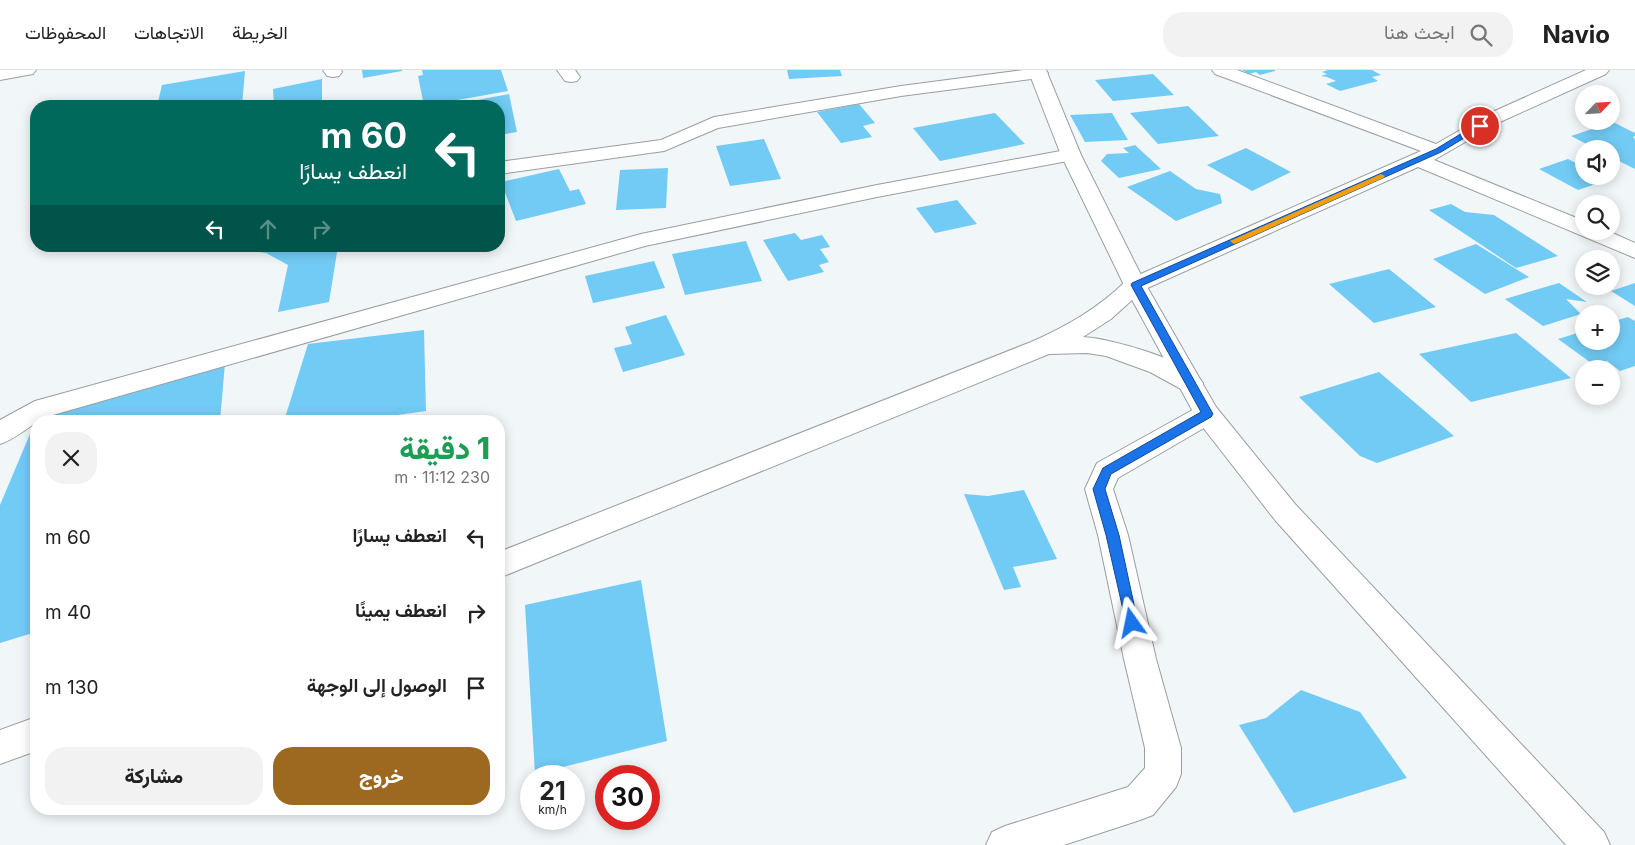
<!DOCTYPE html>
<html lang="ar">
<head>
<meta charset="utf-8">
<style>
  :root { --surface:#fff; --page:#f2f2f2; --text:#222; --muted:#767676; --line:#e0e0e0; --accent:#9d6820 }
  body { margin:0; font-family:Inter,Vazirmatn,sans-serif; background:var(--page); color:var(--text); direction:rtl; height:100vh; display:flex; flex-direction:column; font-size:19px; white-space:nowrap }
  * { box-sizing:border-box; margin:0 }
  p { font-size:16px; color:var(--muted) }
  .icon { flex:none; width:28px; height:28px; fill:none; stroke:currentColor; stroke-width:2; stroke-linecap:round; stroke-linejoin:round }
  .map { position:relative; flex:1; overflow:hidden; direction:ltr }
  .panel { position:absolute; left:30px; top:345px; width:475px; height:400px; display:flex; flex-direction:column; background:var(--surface); border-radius:20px; box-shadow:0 2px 12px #0003; direction:rtl }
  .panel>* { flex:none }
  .guide { position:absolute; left:30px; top:30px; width:475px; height:152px; border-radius:20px; box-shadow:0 2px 12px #0003; direction:rtl; background:#00695c; color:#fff; overflow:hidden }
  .needle { width:32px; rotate:65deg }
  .controls { position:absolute; left:1575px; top:15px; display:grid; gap:10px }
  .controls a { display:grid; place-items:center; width:45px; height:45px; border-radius:50%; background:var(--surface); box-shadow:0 2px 12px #0003; font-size:25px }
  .speed { position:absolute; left:520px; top:695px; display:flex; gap:10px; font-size:25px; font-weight:700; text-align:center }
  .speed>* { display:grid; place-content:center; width:65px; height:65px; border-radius:50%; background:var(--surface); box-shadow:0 2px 12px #0003; line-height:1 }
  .speed small { font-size:12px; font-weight:400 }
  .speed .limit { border:8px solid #d22; background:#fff; color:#111 }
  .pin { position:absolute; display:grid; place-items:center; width:42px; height:42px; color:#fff; margin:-21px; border:2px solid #fff; border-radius:50%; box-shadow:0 1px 5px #0007 }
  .me { position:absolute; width:55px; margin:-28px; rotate:348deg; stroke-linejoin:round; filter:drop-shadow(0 0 4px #0008) }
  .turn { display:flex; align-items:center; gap:18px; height:105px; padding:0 15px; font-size:22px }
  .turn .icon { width:65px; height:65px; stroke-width:2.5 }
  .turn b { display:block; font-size:35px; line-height:42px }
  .lanes { display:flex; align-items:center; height:48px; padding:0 15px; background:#0003; justify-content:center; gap:25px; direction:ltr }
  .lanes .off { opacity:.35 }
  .round { display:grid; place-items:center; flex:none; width:52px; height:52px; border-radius:20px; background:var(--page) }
  .summary { display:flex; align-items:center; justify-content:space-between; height:85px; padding:0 15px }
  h1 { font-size:30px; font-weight:800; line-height:38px; color:#1e9e55 }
  .action { display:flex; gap:10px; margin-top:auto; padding:10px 15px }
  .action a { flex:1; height:58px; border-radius:20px; background:var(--accent); color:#fff; font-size:20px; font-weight:800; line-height:58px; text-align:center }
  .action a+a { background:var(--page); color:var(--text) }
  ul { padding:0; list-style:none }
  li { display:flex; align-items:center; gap:15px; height:75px; padding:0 15px }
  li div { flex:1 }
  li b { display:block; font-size:19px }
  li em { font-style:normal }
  header { display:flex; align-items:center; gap:30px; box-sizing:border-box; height:70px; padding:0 25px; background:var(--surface); border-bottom:1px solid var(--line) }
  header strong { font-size:24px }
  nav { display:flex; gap:28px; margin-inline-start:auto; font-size:18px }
  .search { width:350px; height:45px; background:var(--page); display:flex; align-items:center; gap:12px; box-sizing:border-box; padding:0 18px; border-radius:20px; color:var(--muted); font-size:19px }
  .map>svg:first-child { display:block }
  .building { fill:#72cbf4 }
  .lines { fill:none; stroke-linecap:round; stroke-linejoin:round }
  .minor-casing { stroke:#999ea0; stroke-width:2 }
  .tertiary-casing { stroke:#999ea0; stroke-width:2 }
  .minor { fill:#fff; fill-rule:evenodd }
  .tertiary { fill:#fff; fill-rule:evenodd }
  .route { fill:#1a73e8; stroke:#114b97 }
  .slow { fill:#f59e0b }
</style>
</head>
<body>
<header>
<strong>Navio</strong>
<div class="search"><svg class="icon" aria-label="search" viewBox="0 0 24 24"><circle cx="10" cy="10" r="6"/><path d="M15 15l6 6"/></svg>ابحث هنا</div>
<nav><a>الخريطة</a><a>الاتجاهات</a><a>المحفوظات</a></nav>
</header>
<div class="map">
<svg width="1635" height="775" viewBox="0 0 1635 775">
  <rect width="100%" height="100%" fill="#f1f6f9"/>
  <path class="building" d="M362,0H402V1L363,8Z
    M422,0H501L508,21L424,36L418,6L423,5Z
    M787,0H840L842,6L789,9Z
    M1242,0H1275V1L1260,5L1256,2L1249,4Z
    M1328,0H1372L1381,5L1372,7L1378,11L1340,21L1326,14L1336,11L1327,7L1321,6L1327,4L1322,2Z
    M245,1L242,36H157L162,15Z
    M1153,4L1174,25L1113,31L1095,10Z
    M322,9V36H274L273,19Z
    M509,24L517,62L499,65V36H445Z
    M859,34L875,53L863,56L872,67L841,73L817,42Z
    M1188,36L1219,66L1158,74L1130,43Z
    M995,43L1025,74L940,91L913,58Z
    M1112,43L1128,70L1085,72L1070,45Z
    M1613,52L1635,63V66L1633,67L1635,69V99L1611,87V79H1596L1571,66Z
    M764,69L781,109L730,116L716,76Z
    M1135,75L1161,99L1119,108L1101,91L1107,84L1129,83L1123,78Z
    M1246,78L1291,102L1252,121L1207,95Z
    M1568,89L1584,97V106H1601L1608,110L1578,120L1539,99Z
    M668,98L666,138L616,140L620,100Z
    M559,99L570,121L579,119L586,134L516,151L501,112Z
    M1170,101L1196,119L1220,124L1222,133L1176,151L1127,117Z
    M957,130L977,154L935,163L916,138Z
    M1451,134L1465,142L1494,145L1558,186L1516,198L1429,140Z
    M795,163L801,170L822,165L830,177L820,179L829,192L819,195L824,202L788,211L763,170Z
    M746,171L762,211L685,225L672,184Z
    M1476,174L1529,207L1485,224L1433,189Z
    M239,176H338L329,232L278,242L288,195L266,183L239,179Z
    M654,191L665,218L593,233L585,206Z
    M1389,199L1436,237L1374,253L1329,214Z
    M1559,213L1587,232L1566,229L1581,244L1543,256L1505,229Z
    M1635,213V236L1611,221Z
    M666,245L685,285L623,302L614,278L632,274L625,257Z
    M1628,247L1635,251V296L1620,301L1607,291L1594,295L1558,269L1584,261V271H1611V252Z
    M424,260L426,341L355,351H284L308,274Z
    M1516,263L1571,308L1471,332L1419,284Z
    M225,293L220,351H36V562L0,573V435L38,345Z
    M1379,302L1454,366L1377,393L1360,386L1299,327Z
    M1024,420L1057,489L1013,497L1021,517L1004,520L964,424L988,426Z
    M641,510L667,671L535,704L525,535Z
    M1301,620L1360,642L1407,708L1294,743L1239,655L1266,648Z"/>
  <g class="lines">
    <defs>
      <path id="minor" d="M0,0H36L33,4L0,10Z
        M323,0H341L342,2L339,6L333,7L327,6Z
        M557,0H575L580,7L577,11L571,12L565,11Z
        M1023,0H1045L1048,3L1045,7L1039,8L901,26L718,58L664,81L499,104V92L661,70L714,47L901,16Z
        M1212,0H1237L1436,74L1488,44L1586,0H1609L1606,4L1500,52L1434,90L1584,151V161H1608L1635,173V188L1418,97L1143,220L1111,249L1083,267C1109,268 1189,290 1203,313L1199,319L1190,322L1181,319L1150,302L1106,286L1087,283L1049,284L499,508V482L1031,272C1067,256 1099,238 1127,210L1421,81L1215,4Z
        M1071,79L1078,81L1081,85L1078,89L877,127L645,176L53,345L36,351V353C24,360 13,370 0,374V350L35,331L641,164L877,115Z
        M1207,334L1216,337L1220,344L1216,351L1118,408L1113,419L1128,465L1156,589L1181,678V704L1176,717L1153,745L1140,750L1064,775H986L992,762L1005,756L1128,717L1145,698V678L1124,589L1098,465L1085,419L1097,393L1198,337Z
        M36,647V681L0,694V660Z"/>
      <path id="tertiary" d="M1028,0H1046L1081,85L1146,215L1216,337L1295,434L1604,762L1610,775H1566L1275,450L1198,351L1124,215L1061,85Z"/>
    </defs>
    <use href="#minor" class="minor-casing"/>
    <use href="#tertiary" class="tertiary-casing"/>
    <use href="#minor" class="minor"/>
    <use href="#tertiary" class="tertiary"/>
  </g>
  <path class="route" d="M1477,54L1484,56L1441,82L1141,216L1213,344L1211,347L1111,404L1105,419L1119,465L1138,553L1137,557L1132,559L1127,557L1106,465L1093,419L1103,398L1201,342L1131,215L1132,213L1436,79Z"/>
  <path class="slow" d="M1381,104L1385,106L1383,108L1237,173L1234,174L1230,171Z"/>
</svg>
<div class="controls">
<a><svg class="needle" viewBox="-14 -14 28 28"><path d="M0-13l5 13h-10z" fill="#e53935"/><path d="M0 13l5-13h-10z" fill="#767676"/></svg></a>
<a><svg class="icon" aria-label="sound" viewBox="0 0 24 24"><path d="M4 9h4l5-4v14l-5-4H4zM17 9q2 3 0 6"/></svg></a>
<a><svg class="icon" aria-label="search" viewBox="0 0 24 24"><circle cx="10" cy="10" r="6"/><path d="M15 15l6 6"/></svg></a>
<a><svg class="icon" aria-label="layers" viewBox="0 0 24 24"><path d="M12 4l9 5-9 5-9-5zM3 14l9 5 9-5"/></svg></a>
<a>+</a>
<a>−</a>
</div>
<div class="speed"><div>21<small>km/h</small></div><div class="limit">30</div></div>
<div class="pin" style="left:1480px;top:56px;background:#d93025"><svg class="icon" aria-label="arrive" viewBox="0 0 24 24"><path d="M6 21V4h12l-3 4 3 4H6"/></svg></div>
<svg class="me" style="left:1132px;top:553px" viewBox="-20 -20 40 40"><path d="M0-17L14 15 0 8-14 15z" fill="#1a73e8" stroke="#fff" stroke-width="4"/></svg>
<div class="guide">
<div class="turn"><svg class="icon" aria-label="left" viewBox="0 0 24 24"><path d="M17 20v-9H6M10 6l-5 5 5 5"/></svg><div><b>60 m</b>انعطف يسارًا</div></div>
<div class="lanes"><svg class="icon" aria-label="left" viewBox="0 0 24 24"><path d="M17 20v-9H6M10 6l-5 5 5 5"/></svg><svg class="icon off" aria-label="ahead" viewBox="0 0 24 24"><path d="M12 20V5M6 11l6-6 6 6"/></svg><svg class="icon off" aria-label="right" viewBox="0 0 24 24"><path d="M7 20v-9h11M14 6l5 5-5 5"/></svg></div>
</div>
<section class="panel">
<div class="summary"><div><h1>1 دقيقة</h1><p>230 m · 11:12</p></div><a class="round"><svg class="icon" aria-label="close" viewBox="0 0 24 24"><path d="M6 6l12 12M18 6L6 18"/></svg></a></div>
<ul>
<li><svg class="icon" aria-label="left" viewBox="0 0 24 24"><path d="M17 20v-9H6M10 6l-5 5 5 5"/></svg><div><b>انعطف يسارًا</b></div><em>60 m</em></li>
<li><svg class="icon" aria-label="right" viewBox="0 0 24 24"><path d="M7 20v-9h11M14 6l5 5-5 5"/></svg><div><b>انعطف يمينًا</b></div><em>40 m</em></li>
<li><svg class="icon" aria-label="arrive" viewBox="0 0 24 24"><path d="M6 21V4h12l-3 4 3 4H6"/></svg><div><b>الوصول إلى الوجهة</b></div><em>130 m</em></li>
</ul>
<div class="action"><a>خروج</a><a>مشاركة</a></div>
</section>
</div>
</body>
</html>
